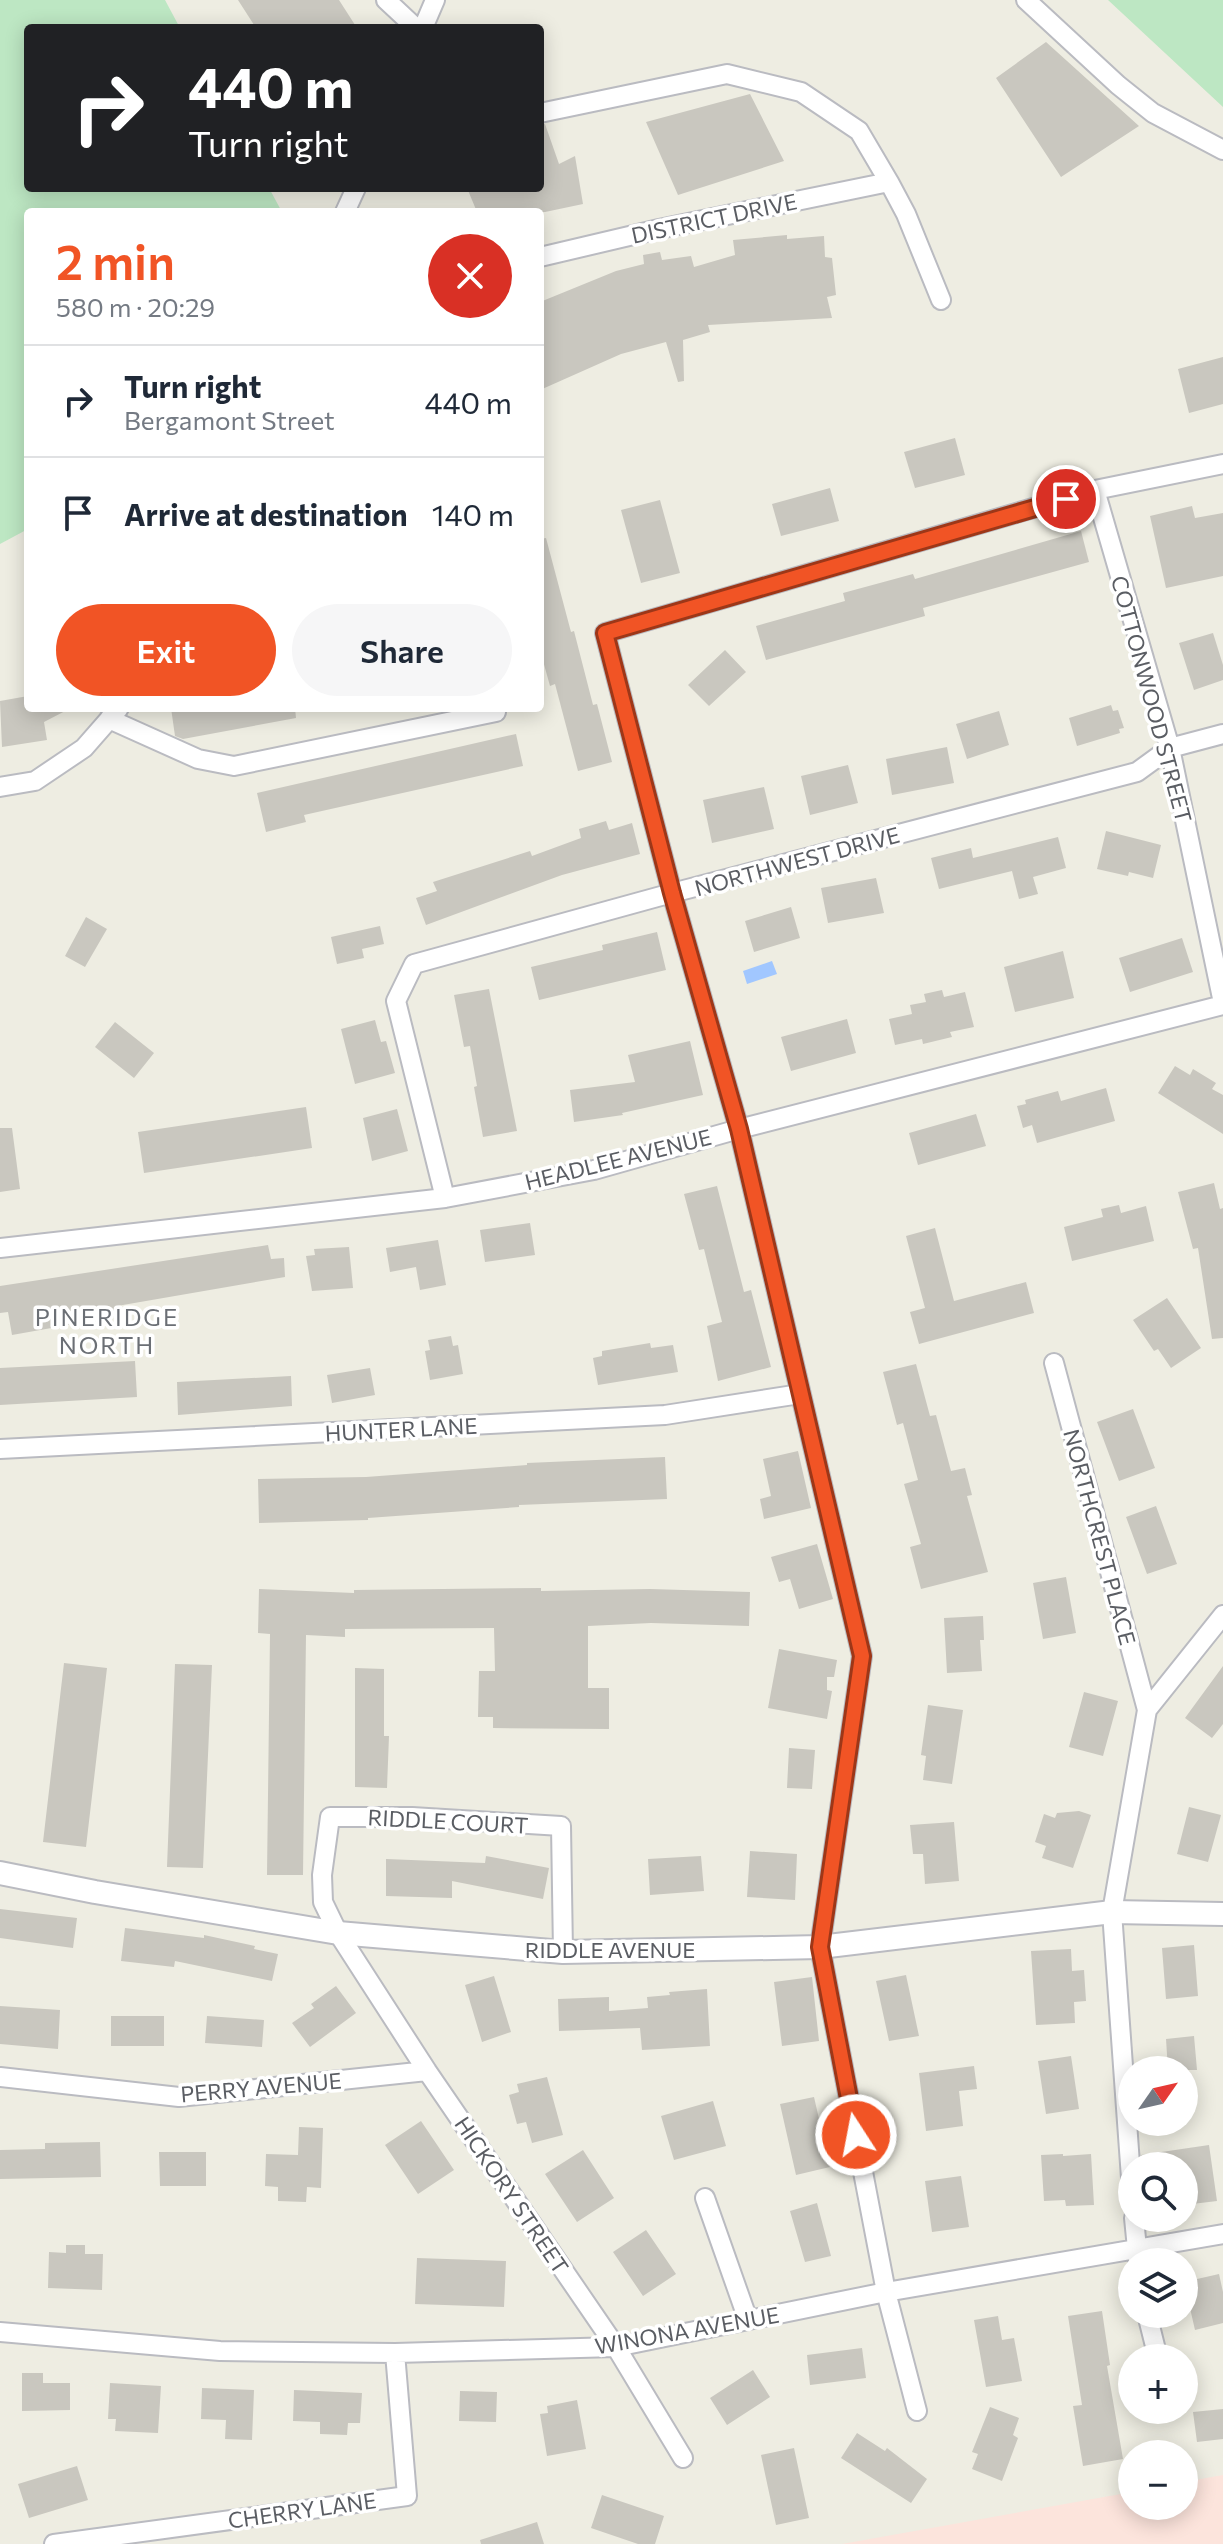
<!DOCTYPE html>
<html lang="en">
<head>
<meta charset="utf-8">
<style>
  :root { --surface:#fff; --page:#f6f6f7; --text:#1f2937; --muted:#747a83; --line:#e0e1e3; --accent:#f15425 }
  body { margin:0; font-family:Commissioner,sans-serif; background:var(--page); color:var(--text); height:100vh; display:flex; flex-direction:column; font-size:30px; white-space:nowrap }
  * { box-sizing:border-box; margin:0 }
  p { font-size:26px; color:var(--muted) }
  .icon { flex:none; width:44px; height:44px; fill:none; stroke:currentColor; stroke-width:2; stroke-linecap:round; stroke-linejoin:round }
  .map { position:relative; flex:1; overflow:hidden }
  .details { position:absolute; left:24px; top:208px; width:520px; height:504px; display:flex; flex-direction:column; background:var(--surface); border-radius:8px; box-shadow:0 4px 20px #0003 }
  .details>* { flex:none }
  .guide { position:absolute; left:24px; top:24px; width:520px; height:168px; border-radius:8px; box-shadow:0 4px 20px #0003; background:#202124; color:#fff; overflow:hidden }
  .needle { width:52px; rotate:56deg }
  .buttons { position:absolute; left:1118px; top:2056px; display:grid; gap:16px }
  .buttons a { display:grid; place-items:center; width:80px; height:80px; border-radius:50%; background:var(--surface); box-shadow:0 4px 20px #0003; font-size:40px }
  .pin { position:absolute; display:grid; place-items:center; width:68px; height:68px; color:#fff; margin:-34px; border:4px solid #fff; border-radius:50%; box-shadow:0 2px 8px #0007 }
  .me { position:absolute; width:88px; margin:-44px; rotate:349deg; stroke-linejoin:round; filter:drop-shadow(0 0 6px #0008) }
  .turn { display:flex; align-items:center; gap:28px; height:168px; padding:0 32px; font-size:36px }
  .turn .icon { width:104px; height:104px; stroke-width:2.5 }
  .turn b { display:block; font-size:56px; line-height:68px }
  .round { display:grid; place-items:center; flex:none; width:84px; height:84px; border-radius:42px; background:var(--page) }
  .head { display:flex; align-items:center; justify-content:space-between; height:136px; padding:0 32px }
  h1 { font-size:48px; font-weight:600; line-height:60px; color:var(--accent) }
  .button { display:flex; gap:16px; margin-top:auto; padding:16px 32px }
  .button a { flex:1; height:92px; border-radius:48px; background:var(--accent); color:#fff; font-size:32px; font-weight:600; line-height:92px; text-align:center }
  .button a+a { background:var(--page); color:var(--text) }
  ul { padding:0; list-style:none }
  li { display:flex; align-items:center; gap:24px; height:112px; padding:0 32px; border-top:2px solid var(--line) }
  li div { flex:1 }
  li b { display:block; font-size:30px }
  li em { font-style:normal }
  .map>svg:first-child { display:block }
  .medical { fill:#fce4dc }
  .green { fill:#bde7c3 }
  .water { fill:#a1c7ff }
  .building { fill:#c9c7bf }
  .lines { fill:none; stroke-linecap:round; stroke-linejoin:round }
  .minor-casing { stroke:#babbc1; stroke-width:22 }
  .tertiary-casing { stroke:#babbc1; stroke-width:26 }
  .minor { stroke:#fff; stroke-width:18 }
  .tertiary { stroke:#fff; stroke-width:22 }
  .route-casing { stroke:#9d3718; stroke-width:20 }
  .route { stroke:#f15425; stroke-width:14 }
  .labels { text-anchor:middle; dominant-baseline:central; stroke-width:7; stroke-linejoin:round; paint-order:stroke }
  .street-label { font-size:22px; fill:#5a5d63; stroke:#fff }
  .neighbourhood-label { font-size:24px; letter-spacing:2px; fill:#6b6f75; stroke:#fff }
</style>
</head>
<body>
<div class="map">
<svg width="1223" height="2544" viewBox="0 0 1223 2544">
  <rect width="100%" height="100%" fill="#eeede2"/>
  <path class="medical" d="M1223,2475V2544H842L1132,2492V2506H1184V2482Z"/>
  <path class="green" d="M0,0H165L180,28H28V188H269L282,212H28V529L0,544Z
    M1108,0H1223V107Z"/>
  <path class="water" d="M772,961L777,974L747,984L743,971Z"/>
  <path class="building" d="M238,0H339L357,28H256Z
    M1046,42L1139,126L1061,177L996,78Z
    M750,94L784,161L678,195L646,122Z
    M545,124L559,164L575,156L583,204L545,212H477L467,188H540V125Z
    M787,235V239L824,236L825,257L832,258L836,295L827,297L832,318L708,325L710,332L683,340L684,381L678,382L666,342L621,354L540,390V302L616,271L644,264L643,255L660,252L662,260L691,256L694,267L735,255L733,240Z
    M1223,357V404L1189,413L1178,369Z
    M955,438L965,475L915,488L904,452Z
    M830,488L839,521L781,536L772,504Z
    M660,500L680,573L641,583L621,510Z
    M1192,506L1195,518L1223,513V576L1166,588L1150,516Z
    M1081,531L1089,562L923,608L925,616L766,660L756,626L845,601L843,593L913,574L915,579Z
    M546,538L571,632L574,631L593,705L597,704L612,762L578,771L555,684L550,686L540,650V539Z
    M1213,633L1223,665V680L1194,690L1179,643Z
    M725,650L746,672L709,706L688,685Z
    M28,696V708H71L44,722L47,740L2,747L0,701Z
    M1111,705L1113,711L1118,710L1124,728L1119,729L1120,733L1077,746L1069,718Z
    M171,708H295L296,718L183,739L175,736Z
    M999,711L1009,745L967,759L956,724Z
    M516,734L523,766L304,815L306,822L266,832L257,793Z
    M947,747L954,783L892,795L886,759Z
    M848,765L858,803L810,815L801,776Z
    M764,787L774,829L712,843L703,800Z
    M606,821L609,830L632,823L640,854L562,875L426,925L416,898L437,891L433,882L530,851L532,856L581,838L579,829Z
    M1106,831L1161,845L1153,878L1129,872L1128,876L1097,869Z
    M1058,837L1066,868L1033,877L1038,894L1019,899L1012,871L939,889L931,858L971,848L973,858Z
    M876,878L884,913L828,923L821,888Z
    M791,907L800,938L754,952L745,921Z
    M86,917L107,929L85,967L65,956Z
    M380,926L384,944L362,949L364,958L337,964L331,937Z
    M657,932L666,970L539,1000L531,967L603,950L602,945Z
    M1182,938L1193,972L1130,992L1119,958Z
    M1063,951L1074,998L1015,1012L1004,967Z
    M489,989L517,1131L483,1137L474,1087L477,1086L470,1046L464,1047L454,995Z
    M942,990L944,997L965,992L974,1027L950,1032L952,1037L923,1044L922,1039L895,1045L889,1019L912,1014L910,1005L926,1002L924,994Z
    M847,1019L856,1053L791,1071L781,1037Z
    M375,1020L381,1042L386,1041L395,1073L355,1084L341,1029Z
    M115,1022L154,1053L134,1078L95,1047Z
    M690,1041L703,1095L622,1113L623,1115L574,1122L570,1090L635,1082L628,1055Z
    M1175,1066L1190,1075L1193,1069L1216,1083L1212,1089L1223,1095V1134L1158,1093Z
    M1106,1088L1115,1121L1037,1143L1032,1125L1023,1128L1017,1106L1026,1104L1025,1100L1058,1091L1061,1101Z
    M306,1107L312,1148L144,1173L138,1132Z
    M397,1109L408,1151L372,1161L363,1118Z
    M976,1114L986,1146L918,1165L909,1133Z
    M0,1128H12L20,1189L0,1192Z
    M1214,1183L1220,1209L1223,1208V1338L1212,1339L1198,1248L1193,1249L1178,1192Z
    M717,1186L744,1292L751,1290L771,1367L718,1381L707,1326L722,1322L704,1249L699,1250L684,1194Z
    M1119,1205L1121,1213L1146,1206L1154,1241L1072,1261L1064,1227L1103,1217L1101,1209Z
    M530,1223L535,1255L485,1262L480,1230Z
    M935,1228L954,1301L1026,1282L1034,1313L919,1344L910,1312L925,1308L906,1236Z
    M438,1240L446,1285L420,1290L416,1267L390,1272L386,1248Z
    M268,1245L271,1259L284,1258L285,1277L117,1306L119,1316L12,1335L8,1312L0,1313V1286Z
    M349,1247L353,1288L312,1291L306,1256L315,1255L314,1249Z
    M1167,1298L1201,1348L1171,1368L1158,1349L1154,1351L1133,1320Z
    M451,1336L453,1346L458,1345L463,1374L430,1380L425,1351L430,1350L428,1340Z
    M650,1343L651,1348L673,1345L678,1372L598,1385L593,1358L602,1356V1351Z
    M135,1361L137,1397L0,1405V1368Z
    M916,1364L930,1416L936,1415L951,1471L965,1468L972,1495L967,1496L988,1572L921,1589L910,1547L921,1544L904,1484L918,1480L903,1423L897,1425L883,1372Z
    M370,1368L375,1395L332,1403L327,1375Z
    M291,1376L292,1406L178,1415L177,1382Z
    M1133,1409L1155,1468L1119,1481L1097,1422Z
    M798,1451L811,1508L764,1519L760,1499L771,1496L763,1459Z
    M665,1457L667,1499L519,1505V1507L368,1518V1520L259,1523L258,1479L366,1477L527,1465V1463Z
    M1156,1506L1177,1564L1147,1574L1126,1517Z
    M817,1544L833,1599L799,1609L790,1579L779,1582L771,1557Z
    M1066,1577L1076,1633L1043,1639L1033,1583Z
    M541,1588V1591L650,1589L750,1592L749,1626L651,1623L588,1626V1688H609V1729L493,1728V1717H478L479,1671H495L494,1628L345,1629V1637L306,1635L303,1875H267L270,1634L258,1633L259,1589L354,1593V1590Z
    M983,1616L984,1640H980L982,1671L947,1673L944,1618Z
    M779,1649L837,1660L834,1677H827V1690L832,1691L827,1719L768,1708Z
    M64,1663L107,1668L86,1847L43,1842Z
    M175,1664L212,1665L203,1868L167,1867Z
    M1223,1666V1724L1212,1738L1185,1718Z
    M355,1668L384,1669V1736H389L387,1788L355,1787Z
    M1084,1692L1118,1701L1103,1756L1069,1747Z
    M928,1705L963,1710L952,1784L923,1780L926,1756L921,1755Z
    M789,1748L815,1750L812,1789L787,1788Z
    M1189,1807L1221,1815L1208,1862L1177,1854Z
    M1079,1811L1091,1815L1073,1868L1042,1858L1046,1846L1035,1842L1044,1814L1055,1818L1057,1813Z
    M954,1822L959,1881L925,1884L923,1854H913L910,1825Z
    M750,1851L797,1854L795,1900L747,1897Z
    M486,1856L549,1868L543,1899L452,1881V1898L386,1896V1859L485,1863Z
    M701,1856L704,1891L650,1895L648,1859Z
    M0,1909L77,1918L73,1948L0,1938Z
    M125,1928L204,1938V1935L255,1946L254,1949L278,1954L272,1981L175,1961L174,1967L121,1961Z
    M1194,1945L1198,1996L1166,1999L1162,1948Z
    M1071,1949L1072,1971L1084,1970L1086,2001L1074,2002L1075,2023L1036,2025L1031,1951Z
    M906,1975L919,2036L889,2041L876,1981Z
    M494,1976L511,2032L482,2042L465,1985Z
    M812,1977L819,2041L782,2046L774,1982Z
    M336,1986L356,2013L310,2047L292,2023L314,2008L311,2004Z
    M707,1989L710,2046L642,2050L640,2028L559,2031L558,1999L609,1997V2011L648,2008L647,1997L670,1995L669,1992Z
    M0,2006L60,2010L58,2049L0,2044Z
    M111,2016H164V2046H111Z
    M207,2016L264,2020L262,2047L205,2043Z
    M1194,2036L1197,2070H1168L1166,2039Z
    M1071,2056L1079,2109L1046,2114L1038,2061Z
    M974,2066L977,2089L959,2091L963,2126L926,2131L919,2073Z
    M547,2077L563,2135L532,2143L526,2122L517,2124L509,2095L519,2092L517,2084Z
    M814,2097L830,2167L796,2175L780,2104Z
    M713,2101L726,2146L674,2160L661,2116Z
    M421,2121L454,2170L418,2194L385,2145Z
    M299,2127L323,2128L321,2188L307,2187L306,2202L278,2201V2187L265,2186L266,2154L298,2155Z
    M100,2142L101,2177L0,2179V2150L45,2149V2143Z
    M1209,2145L1217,2201L1184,2205V2166H1142L1141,2155Z
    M583,2150L614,2198L577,2222L545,2174Z
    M159,2152H206V2186H160Z
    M1063,2154V2156L1091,2154L1094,2205L1066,2206L1065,2200L1044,2201L1041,2155Z
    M961,2176L969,2227L932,2232L925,2181Z
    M817,2203L831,2256L805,2262L790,2211Z
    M646,2230L676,2274L643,2296L613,2252Z
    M66,2245H85V2254H103L102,2290L48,2288L49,2252L66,2253Z
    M417,2258L506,2261L504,2307L415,2304Z
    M1219,2274L1223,2292V2323L1195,2330L1184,2282Z
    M1102,2311L1110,2365L1107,2366L1123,2459L1083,2466L1073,2406L1082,2405L1068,2316Z
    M998,2316L1002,2340L1014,2338L1022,2381L986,2387L974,2320Z
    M862,2348L866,2378L810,2385L807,2355Z
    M753,2370L770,2397L727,2425L710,2398Z
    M22,2373H43V2383H70V2410L22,2411Z
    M110,2383L161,2386L158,2433L115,2431L116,2419H108Z
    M202,2388L254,2390L252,2440L225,2439L226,2420L201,2419Z
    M294,2390L362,2393L360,2423H348L347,2435L320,2434V2422L293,2421Z
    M460,2391L497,2392L496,2422L459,2421Z
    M577,2400L586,2449L547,2456L540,2414L548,2413L547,2406Z
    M990,2407L1019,2418L1013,2435L1018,2438L1002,2481L972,2469L978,2454L972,2452Z
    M1223,2409V2439L1197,2442L1193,2412Z
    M857,2433L885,2451L887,2448L927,2479L911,2503L841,2458Z
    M794,2448L809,2518L776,2525L761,2455Z
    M77,2466L88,2500L29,2518L18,2484Z
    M602,2495L664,2516L655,2544H638L591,2528Z
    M537,2522L544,2544H481L480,2540Z"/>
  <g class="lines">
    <defs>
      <path id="minor" d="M386,0L416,28
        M1026,0L1118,85L1153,113L1223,150
        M423,28L435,0
        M540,113L727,74L801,92L859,131L889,182
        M345,212L356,188
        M540,257L659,229L889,182L906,214L941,300
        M1095,490L1170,748L1223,1003
        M109,719L198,759L234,766L496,712
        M0,787L35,781L84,748L119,708
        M445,1198L396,1001L414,964L672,893L1137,772L1170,748L1223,734
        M0,1248L445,1198L594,1170L739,1129L1223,1005
        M1054,1363L1147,1710
        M0,1449L665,1415L800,1394
        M563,1952L561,1826L412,1817H330L322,1875L323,1902L338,1933L427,2071L616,2347L683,2458
        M0,2077L179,2097L427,2071
        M1132,2192L1112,1912L1147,1710L1223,1615
        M705,2198L748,2320
        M1134,2218L1138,2259
        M1147,2314L1158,2358
        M0,2332L220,2351L395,2353L616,2347L886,2292L1223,2234
        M917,2411L886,2292L820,1947L862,1656L739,1129L672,893L605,633L1095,490L1223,464
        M54,2544L407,2496L395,2353"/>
      <path id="tertiary" d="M0,1873L95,1892L338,1933L563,1952L820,1947L1112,1912L1223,1914"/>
    </defs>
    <use href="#minor" class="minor-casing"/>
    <use href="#tertiary" class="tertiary-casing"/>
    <use href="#minor" class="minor"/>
    <use href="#tertiary" class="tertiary"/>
  </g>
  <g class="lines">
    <defs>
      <path id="route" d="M856,2135L820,1947L862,1656L739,1129L672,893L605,633L1066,499"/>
    </defs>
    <use href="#route" class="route-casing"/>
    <use href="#route" class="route"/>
  </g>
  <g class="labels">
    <g class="street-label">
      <text transform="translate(714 218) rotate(-12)">DISTRICT DRIVE</text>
      <text transform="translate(1152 699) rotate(75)">COTTONWOOD STREET</text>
      <text transform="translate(797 861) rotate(-15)">NORTHWEST DRIVE</text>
      <text transform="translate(618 1159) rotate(-14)">HEADLEE AVENUE</text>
      <text transform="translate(401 1429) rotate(-3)">HUNTER LANE</text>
      <text transform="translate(1100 1537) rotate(75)">NORTHCREST PLACE</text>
      <text transform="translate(448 1821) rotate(3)">RIDDLE COURT</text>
      <text x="610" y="1949">RIDDLE AVENUE</text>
      <text transform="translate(261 2087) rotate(-5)">PERRY AVENUE</text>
      <text transform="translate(512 2195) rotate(56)">HICKORY STREET</text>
      <text transform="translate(687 2330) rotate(-10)">WINONA AVENUE</text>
      <text transform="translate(302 2510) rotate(-8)">CHERRY LANE</text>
    </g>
    <g class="neighbourhood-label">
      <text x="107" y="1316">PINERIDGE<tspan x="107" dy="28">NORTH</tspan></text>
    </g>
  </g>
</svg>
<div class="buttons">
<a><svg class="needle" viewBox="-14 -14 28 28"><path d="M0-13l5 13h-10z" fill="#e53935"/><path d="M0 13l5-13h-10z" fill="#747a83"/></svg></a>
<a><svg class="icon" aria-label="search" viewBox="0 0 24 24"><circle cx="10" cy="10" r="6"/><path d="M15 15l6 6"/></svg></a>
<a><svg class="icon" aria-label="layers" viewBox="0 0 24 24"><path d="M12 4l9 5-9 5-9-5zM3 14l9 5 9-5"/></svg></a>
<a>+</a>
<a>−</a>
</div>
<div class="pin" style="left:1066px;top:499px;background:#d93025"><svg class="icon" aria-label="arrive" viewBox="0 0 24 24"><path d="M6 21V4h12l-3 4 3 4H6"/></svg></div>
<svg class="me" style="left:856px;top:2135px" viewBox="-20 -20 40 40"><circle r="17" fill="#f15425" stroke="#fff" stroke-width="3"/><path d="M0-11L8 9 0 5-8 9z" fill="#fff"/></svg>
<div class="guide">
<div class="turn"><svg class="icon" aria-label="right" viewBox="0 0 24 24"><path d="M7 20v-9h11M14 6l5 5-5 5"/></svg><div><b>440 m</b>Turn right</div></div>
</div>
<section class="details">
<div class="head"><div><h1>2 min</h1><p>580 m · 20:29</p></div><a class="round" style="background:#d93025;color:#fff"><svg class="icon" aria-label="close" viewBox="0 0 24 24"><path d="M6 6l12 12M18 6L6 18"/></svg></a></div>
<ul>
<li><svg class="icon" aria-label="right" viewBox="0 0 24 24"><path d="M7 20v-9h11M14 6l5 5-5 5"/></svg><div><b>Turn right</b><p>Bergamont Street</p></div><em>440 m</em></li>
<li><svg class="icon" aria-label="arrive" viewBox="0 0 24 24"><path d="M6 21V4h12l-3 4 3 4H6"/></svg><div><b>Arrive at destination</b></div><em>140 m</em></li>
</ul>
<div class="button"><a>Exit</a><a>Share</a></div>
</section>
</div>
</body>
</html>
